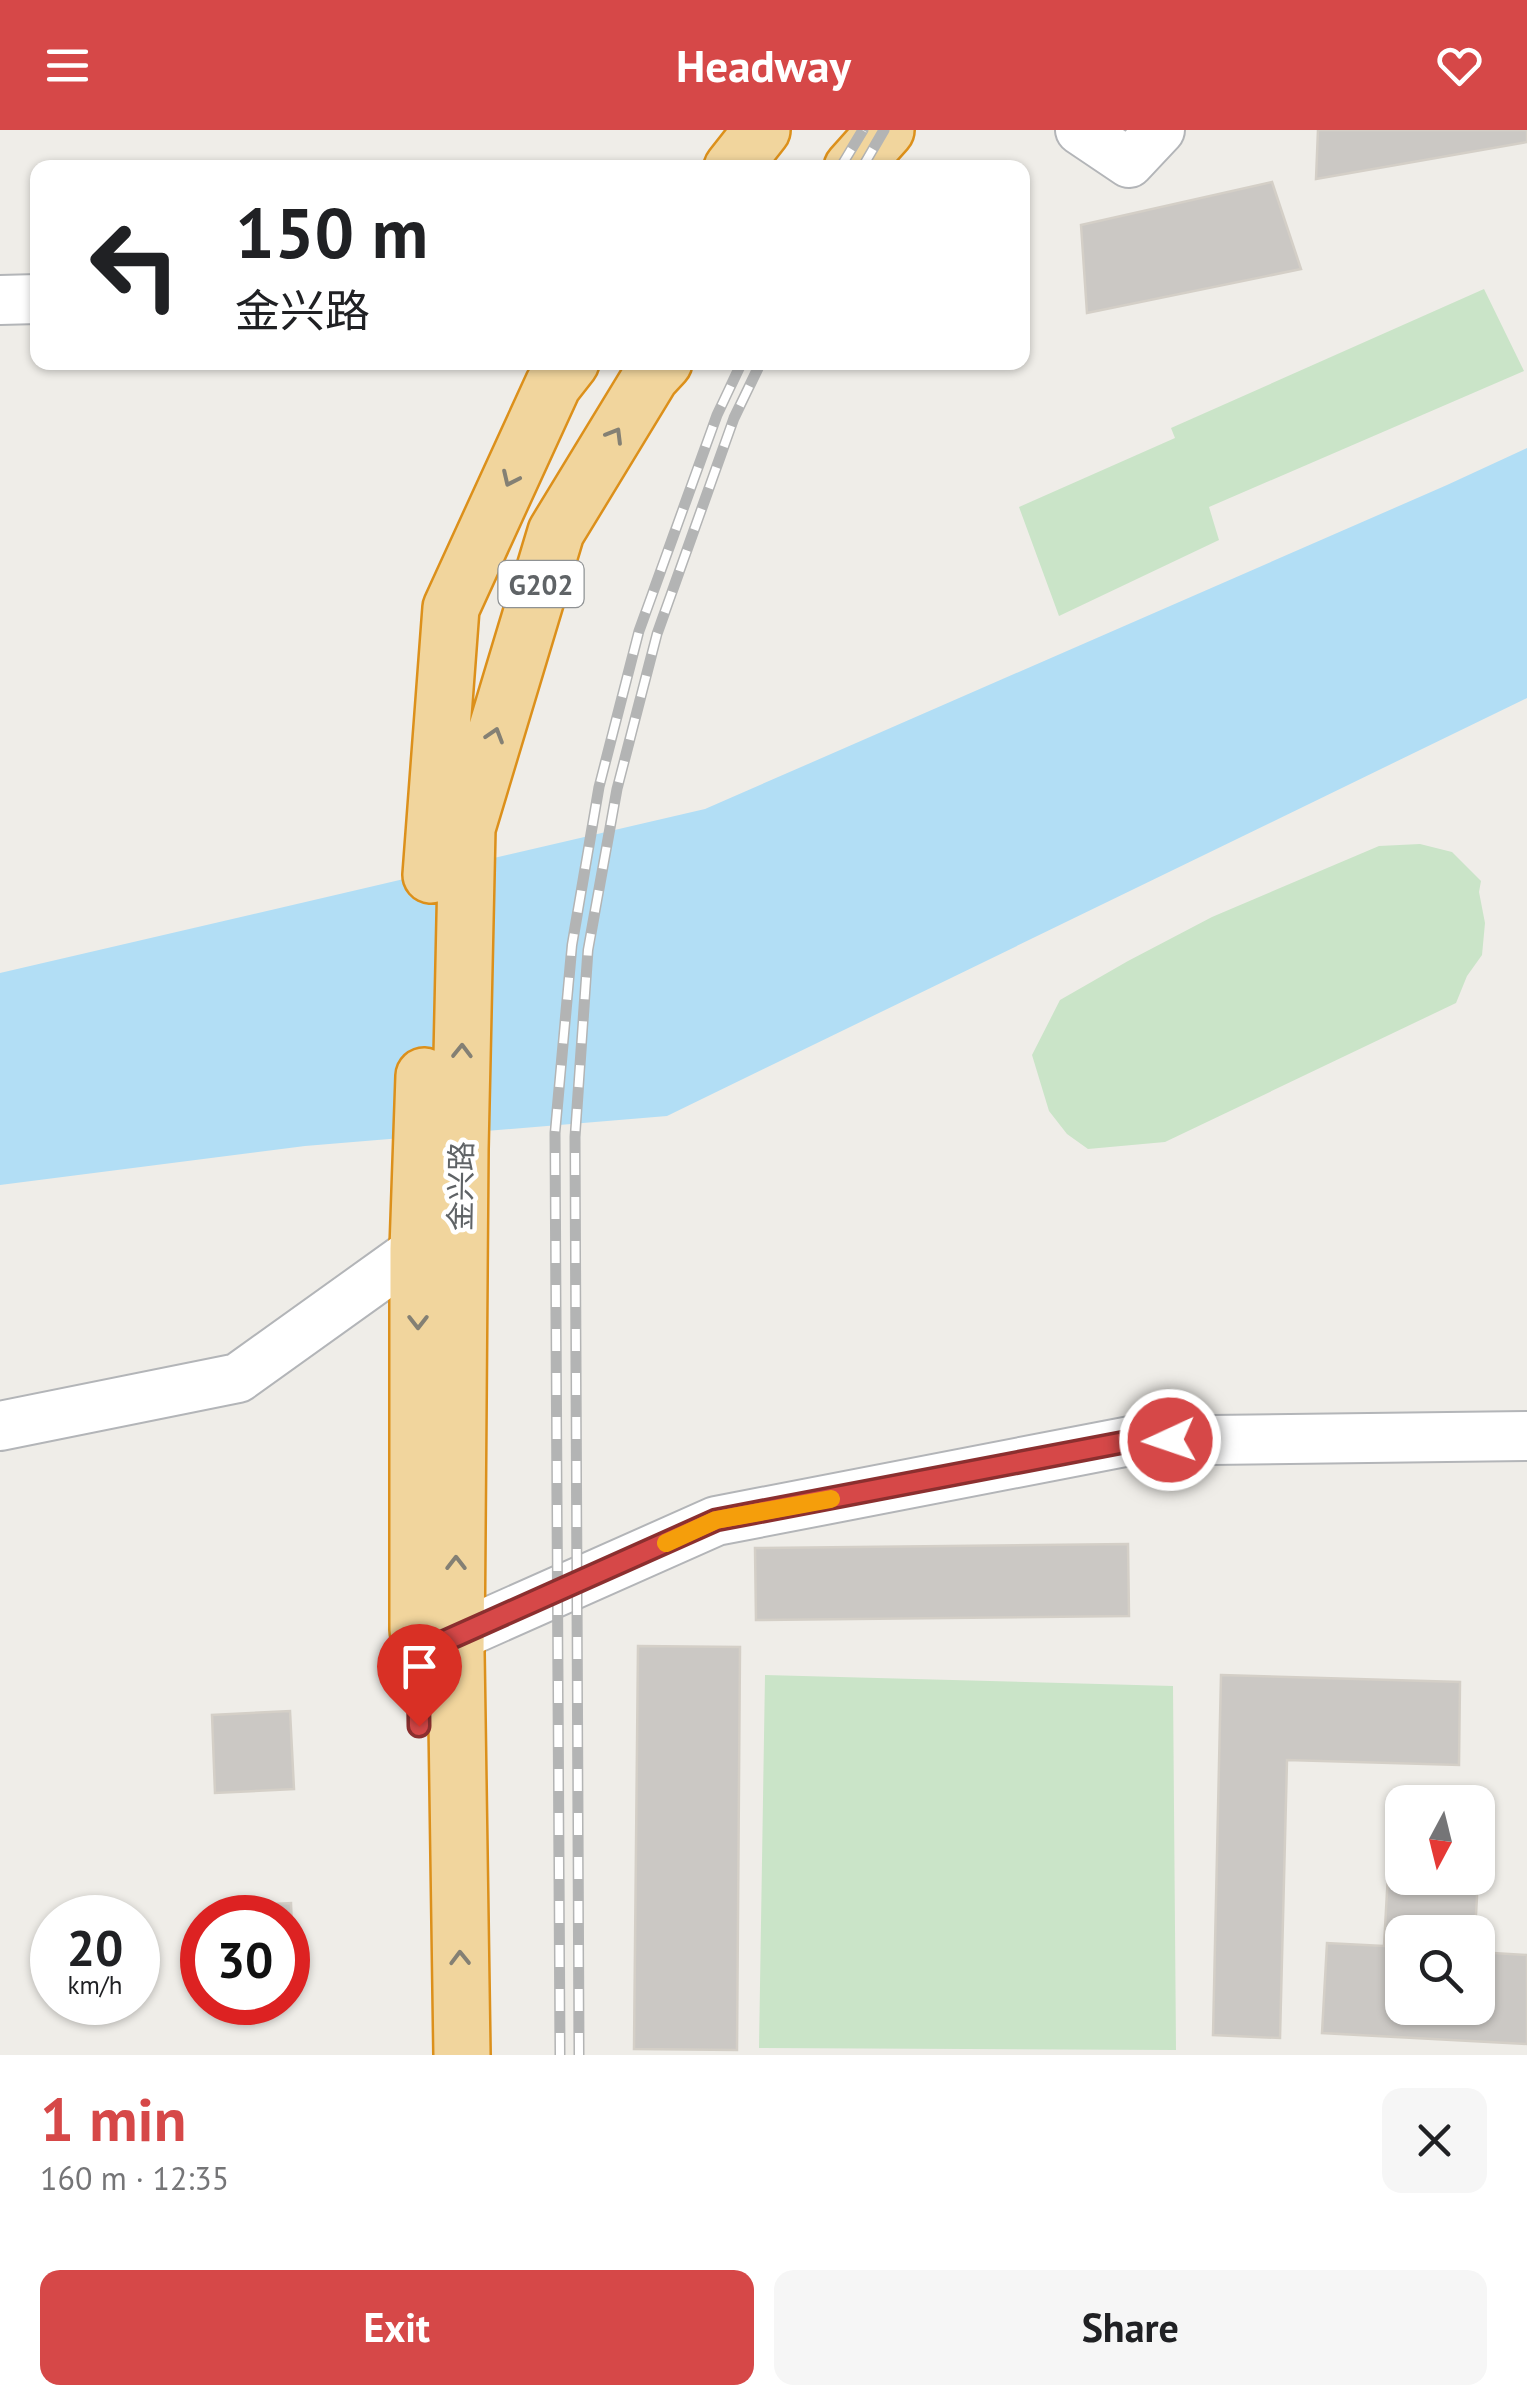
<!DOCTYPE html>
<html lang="en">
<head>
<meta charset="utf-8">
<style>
  :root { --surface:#fff; --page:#f6f6f6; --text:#202124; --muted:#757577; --accent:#d64848 }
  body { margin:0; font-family:"PT Sans","Noto Sans SC",sans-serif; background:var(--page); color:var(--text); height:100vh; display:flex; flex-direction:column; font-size:38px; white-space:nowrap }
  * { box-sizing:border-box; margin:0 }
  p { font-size:32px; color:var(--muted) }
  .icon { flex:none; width:55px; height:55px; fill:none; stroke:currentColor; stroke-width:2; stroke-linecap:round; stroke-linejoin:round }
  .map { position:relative; height:1925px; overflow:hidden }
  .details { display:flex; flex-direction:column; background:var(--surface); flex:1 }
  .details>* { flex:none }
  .guide { position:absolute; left:30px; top:30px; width:1000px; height:210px; border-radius:20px; box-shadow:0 2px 8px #0004; background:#fff; color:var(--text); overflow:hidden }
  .needle { width:65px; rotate:187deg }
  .fabs { position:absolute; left:1385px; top:1655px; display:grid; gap:20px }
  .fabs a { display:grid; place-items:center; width:110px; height:110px; border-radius:20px; background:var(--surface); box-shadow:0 2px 8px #0004; font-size:50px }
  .speed { position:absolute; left:30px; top:1765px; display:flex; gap:20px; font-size:50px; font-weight:700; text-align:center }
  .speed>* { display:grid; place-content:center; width:130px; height:130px; border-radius:50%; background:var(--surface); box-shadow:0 2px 8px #0004; line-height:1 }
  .speed small { font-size:25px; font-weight:400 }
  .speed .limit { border:15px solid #d22; background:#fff; color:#111 }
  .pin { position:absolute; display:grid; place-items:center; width:85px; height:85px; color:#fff; margin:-102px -42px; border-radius:50% 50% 50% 0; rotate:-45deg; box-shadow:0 0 10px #0007 }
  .pin .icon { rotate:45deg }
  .me { position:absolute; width:110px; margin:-55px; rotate:267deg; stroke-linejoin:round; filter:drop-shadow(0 0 8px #0008) }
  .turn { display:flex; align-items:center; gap:35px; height:210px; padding:0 40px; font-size:45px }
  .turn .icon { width:130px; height:130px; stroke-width:2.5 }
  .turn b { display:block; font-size:70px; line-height:85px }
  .round { display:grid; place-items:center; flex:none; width:105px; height:105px; border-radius:20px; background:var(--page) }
  .summary { display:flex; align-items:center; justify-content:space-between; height:170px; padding:0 40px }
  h1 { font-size:60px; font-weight:600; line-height:75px; color:var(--accent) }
  .primary-button { display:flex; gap:20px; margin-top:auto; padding:20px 40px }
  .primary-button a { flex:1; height:115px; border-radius:20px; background:var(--accent); color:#fff; font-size:40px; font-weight:600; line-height:115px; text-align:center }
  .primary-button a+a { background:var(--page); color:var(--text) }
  header { display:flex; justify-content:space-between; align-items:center; height:130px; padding:0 40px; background:var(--accent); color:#fff; font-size:45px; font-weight:600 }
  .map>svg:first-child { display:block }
  .green { fill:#cae4c8 }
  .water { fill:#b2def5 }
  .building { fill:#cbc8c4; stroke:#d4cfc7; stroke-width:2.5 }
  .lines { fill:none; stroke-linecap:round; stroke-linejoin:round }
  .minor-casing { stroke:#b3b5b8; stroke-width:52 }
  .highway-casing { stroke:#dc901b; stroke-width:60 }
  .minor { stroke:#fff; stroke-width:48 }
  .highway { stroke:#f1d59d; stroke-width:55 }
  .rail-casing { stroke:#b3b4b4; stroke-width:11 }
  .rail { stroke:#fff; stroke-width:8; stroke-dasharray:22; stroke-linecap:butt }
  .oneway { stroke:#848074 }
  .route-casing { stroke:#8b2f2f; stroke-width:25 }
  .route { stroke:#d64848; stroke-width:18 }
  .slow { stroke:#f59e0b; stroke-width:18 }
  .labels { text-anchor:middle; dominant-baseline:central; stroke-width:9; stroke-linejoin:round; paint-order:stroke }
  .shield { fill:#fff; stroke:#8f9294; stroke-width:2.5 }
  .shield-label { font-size:28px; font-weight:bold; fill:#5f6366 }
  .street-label { font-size:30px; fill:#5f6366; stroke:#fff }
</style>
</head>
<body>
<header><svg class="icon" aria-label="menu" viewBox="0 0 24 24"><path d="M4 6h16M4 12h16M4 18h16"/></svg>Headway<svg class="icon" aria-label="heart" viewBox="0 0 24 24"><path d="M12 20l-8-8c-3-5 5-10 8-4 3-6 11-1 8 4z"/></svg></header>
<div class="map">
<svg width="1527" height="1925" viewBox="0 0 1527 1925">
  <rect width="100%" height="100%" fill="#efede8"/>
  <path class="green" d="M1484,159L1524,241L1209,377L1219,410L1059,486L1019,377L1175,308L1171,298Z
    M1420,714L1452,722L1481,751L1479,762L1485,793L1482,825L1467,846L1456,873L1165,1012L1088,1019L1067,1004L1049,981L1032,925L1060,870L1128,831L1212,787L1379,716Z
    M765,1545L1173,1556L1176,1920L759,1918Z"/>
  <path class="water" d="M1527,318V568L667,986L305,1016L0,1055V843L705,679L1447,355Z"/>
  <path class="building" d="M1318,0H1527V12L1316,49Z
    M1272,52L1301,139L1087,183L1081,95Z
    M1128,1414L1129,1486L756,1490L755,1418Z
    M638,1516L740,1517L737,1920L634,1919Z
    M1221,1545L1460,1552L1459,1635L1287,1630L1280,1908L1213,1905Z
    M290,1581L294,1659L215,1663L212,1585Z
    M1391,1690L1402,1691V1748H1478V1696H1481L1475,1802H1402V1878H1478V1822L1527,1825V1914L1322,1903L1327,1813L1384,1816Z
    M291,1773L294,1851H288V1788H213V1777Z"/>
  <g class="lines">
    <defs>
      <path id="minor" d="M1080,0L1129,33L1160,0
        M0,170L38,169
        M0,1296L238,1248L418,1119
        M426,1520L716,1391L1130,1311L1527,1306"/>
      <path id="highway" d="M732,38L762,0
        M852,38L886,0
        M431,745L451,478L553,255L571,232
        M418,1500V1119L424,946
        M462,1925L456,1523L460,1019L467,698L556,402L651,246L664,232"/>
    </defs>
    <use href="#minor" class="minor-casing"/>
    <use href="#highway" class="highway-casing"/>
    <use href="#minor" class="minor"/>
    <use href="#highway" class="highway"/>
    <defs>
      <path id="rail" d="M840,38L863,0
        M862,38L884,0
        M560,1925L555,1003L572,815L599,657L639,501L717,285L742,232
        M579,1925L575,1007L588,820L617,659L657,504L734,288L761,232"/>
    </defs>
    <use href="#rail" class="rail-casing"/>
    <use href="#rail" class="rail"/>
  </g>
  <defs><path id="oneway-chevron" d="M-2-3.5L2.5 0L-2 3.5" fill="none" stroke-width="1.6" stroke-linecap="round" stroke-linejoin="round" transform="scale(2.5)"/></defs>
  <g class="oneway">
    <use href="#oneway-chevron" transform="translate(615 305) rotate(-59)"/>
    <use href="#oneway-chevron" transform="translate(510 349) rotate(115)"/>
    <use href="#oneway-chevron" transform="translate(495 605) rotate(-73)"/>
    <use href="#oneway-chevron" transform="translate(462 921) rotate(-89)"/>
    <use href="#oneway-chevron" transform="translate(418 1192) rotate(90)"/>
    <use href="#oneway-chevron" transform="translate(456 1433) rotate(-90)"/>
    <use href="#oneway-chevron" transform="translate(460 1828) rotate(-91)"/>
  </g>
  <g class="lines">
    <defs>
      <path id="route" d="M419,1596L418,1523L716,1390L1130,1311L1170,1310"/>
    </defs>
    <use href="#route" class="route-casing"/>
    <use href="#route" class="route"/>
    <path class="slow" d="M666,1413L716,1390L831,1369"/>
  </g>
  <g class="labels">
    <rect class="shield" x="498.5" y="431" width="85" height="46" rx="8"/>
    <g class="shield-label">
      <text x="541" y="454">G202</text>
    </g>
    <g class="street-label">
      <text transform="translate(460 1056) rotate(-89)">金兴路</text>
    </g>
  </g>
</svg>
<div class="fabs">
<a><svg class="needle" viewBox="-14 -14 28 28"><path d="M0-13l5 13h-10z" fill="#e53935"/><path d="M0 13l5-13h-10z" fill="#757577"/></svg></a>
<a><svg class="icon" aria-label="search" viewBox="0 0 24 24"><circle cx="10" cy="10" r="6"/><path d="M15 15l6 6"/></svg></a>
</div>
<div class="speed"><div>20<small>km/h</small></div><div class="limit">30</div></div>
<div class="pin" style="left:419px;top:1596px;background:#d93025"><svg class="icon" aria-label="arrive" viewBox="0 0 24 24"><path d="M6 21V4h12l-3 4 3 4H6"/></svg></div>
<svg class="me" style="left:1170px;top:1310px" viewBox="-20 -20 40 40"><circle r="17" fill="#d64848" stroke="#fff" stroke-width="3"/><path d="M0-11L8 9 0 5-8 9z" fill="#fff"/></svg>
<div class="guide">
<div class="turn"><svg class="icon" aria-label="left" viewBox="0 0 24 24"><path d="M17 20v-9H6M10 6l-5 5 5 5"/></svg><div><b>150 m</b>金兴路</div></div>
</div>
</div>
<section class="details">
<div class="summary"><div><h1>1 min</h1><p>160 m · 12:35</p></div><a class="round"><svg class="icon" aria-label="close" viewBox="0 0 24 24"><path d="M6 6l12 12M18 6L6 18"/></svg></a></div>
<div class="primary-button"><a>Exit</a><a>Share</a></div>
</section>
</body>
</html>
